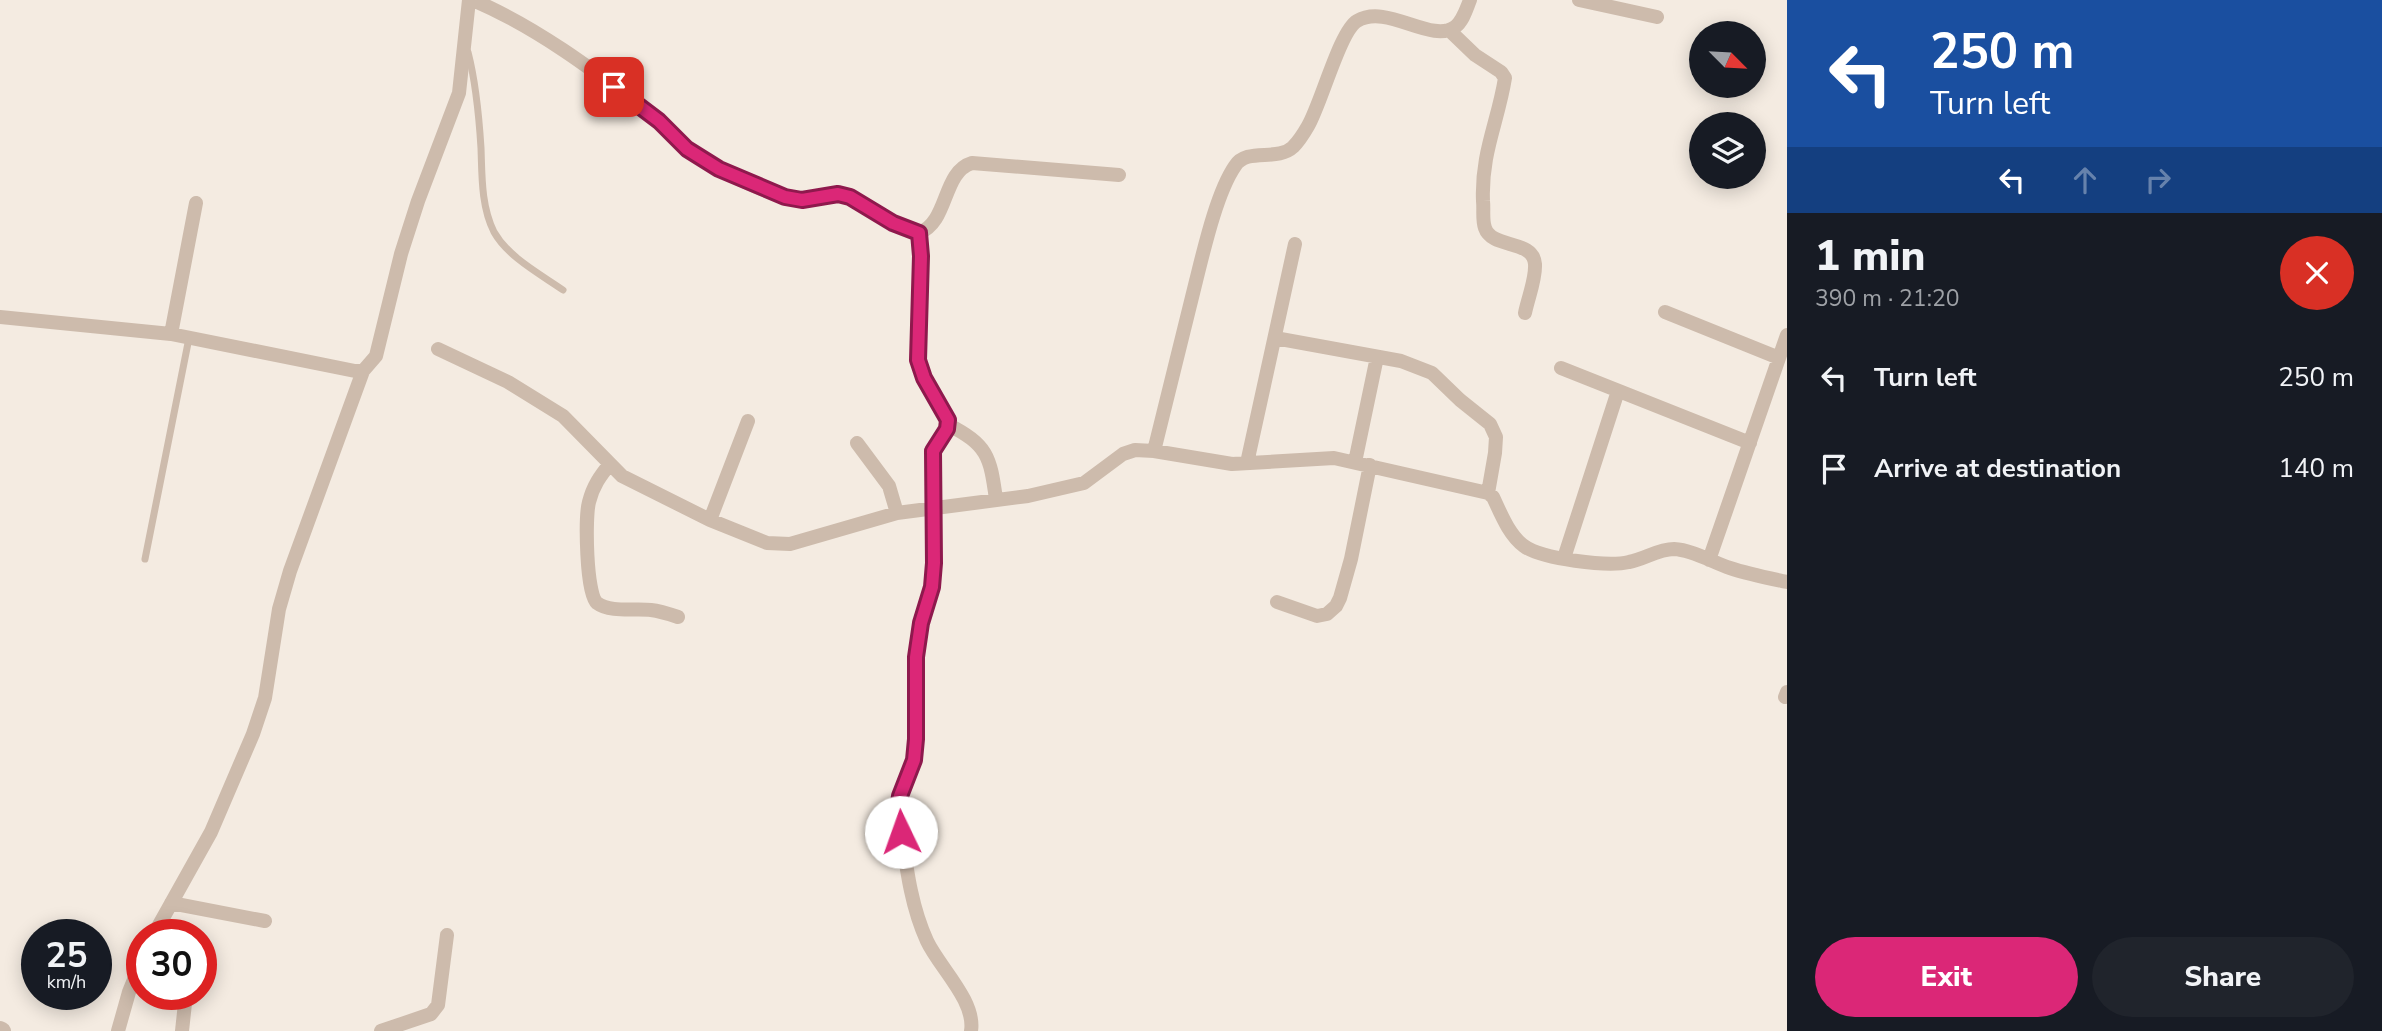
<!DOCTYPE html>
<html lang="en">
<head>
<meta charset="utf-8">
<style>
  :root { --surface:#171b24; --page:#20242c; --text:#f1f3f6; --muted:#9ea1a6; --accent:#db2777 }
  body { margin:0; font-family:"Nunito Sans",sans-serif; background:var(--page); color:var(--text); height:100vh; display:flex; flex-direction:column; font-size:26px; white-space:nowrap }
  * { box-sizing:border-box; margin:0 }
  p { font-size:23px; color:var(--muted) }
  .icon { flex:none; width:38px; height:38px; fill:none; stroke:currentColor; stroke-width:2; stroke-linecap:round; stroke-linejoin:round }
  .map { position:relative; flex:1; overflow:hidden }
  .sheet { display:flex; flex-direction:column; background:var(--surface); width:595px }
  .sheet>* { flex:none }
  .guide { background:#1a4fa0; color:#fff; overflow:hidden }
  .needle { width:46px; rotate:114deg }
  .tools { position:absolute; left:1689px; top:21px; display:grid; gap:14px }
  .tools a { display:grid; place-items:center; width:77px; height:77px; border-radius:50%; background:var(--surface); box-shadow:0 4px 18px #0003; font-size:35px }
  .speed { position:absolute; left:21px; top:919px; display:flex; gap:14px; font-size:35px; font-weight:700; text-align:center }
  .speed>* { display:grid; place-content:center; width:91px; height:91px; border-radius:50%; background:var(--surface); box-shadow:0 4px 18px #0003; line-height:1 }
  .speed small { font-size:18px; font-weight:400 }
  .speed .limit { border:10px solid #d22; background:#fff; color:#111 }
  .pin { position:absolute; display:grid; place-items:center; width:60px; height:60px; color:#fff; margin:-30px; border-radius:14px; box-shadow:0 4px 10px #0006 }
  .me { position:absolute; width:77px; margin:-38px; rotate:357deg; stroke-linejoin:round; filter:drop-shadow(0 0 5px #0008) }
  .turn { display:flex; align-items:center; gap:24px; height:147px; padding:0 28px; font-size:32px }
  .turn .icon { width:91px; height:91px; stroke-width:2.5 }
  .turn b { display:block; font-size:49px; line-height:60px }
  .lanes { display:flex; align-items:center; height:66px; padding:0 28px; background:#0003; justify-content:center; gap:35px; direction:ltr }
  .lanes .off { opacity:.35 }
  .round { display:grid; place-items:center; flex:none; width:74px; height:74px; border-radius:37px; background:var(--page) }
  .head { display:flex; align-items:center; justify-content:space-between; height:119px; padding:0 28px }
  h1 { font-size:42px; font-weight:800; line-height:52px }
  .primary-button { display:flex; gap:14px; margin-top:auto; padding:14px 28px }
  .primary-button a { flex:1; height:80px; border-radius:42px; background:var(--accent); color:#fff; font-size:28px; font-weight:800; line-height:80px; text-align:center }
  .primary-button a+a { background:var(--page); color:var(--text) }
  ul { padding:0; list-style:none }
  li { display:flex; align-items:center; gap:21px; height:91px; padding:0 28px }
  li div { flex:1 }
  li b { display:block; font-size:26px }
  li em { font-style:normal }
  main { display:flex; flex:1; min-height:0 }
  .map>svg:first-child { display:block }
  .lines { fill:none; stroke-linecap:round; stroke-linejoin:round }
  .service { stroke:#cdbbac; stroke-width:7 }
  .minor { stroke:#cdbbac; stroke-width:14 }
  .tertiary { stroke:#cdbbac; stroke-width:18 }
  .route-casing { stroke:#8e194d; stroke-width:18 }
  .route { stroke:#db2777; stroke-width:12 }
</style>
</head>
<body>
<main>
<div class="map">
<svg width="1787" height="1031" viewBox="0 0 1787 1031">
  <rect width="100%" height="100%" fill="#f4ebe1"/>
  <g class="lines">
    <path class="service" d="M468,52C476,83 479,116 481,148C482,175 481,206 494,232C508,257 540,274 563,290
      M145,559L189,338"/>
    <path class="minor" d="M473,0C536,27 592,69 647,111C667,127 681,147 703,160C725,173 776,199 801,200C817,201 832,192 848,197C873,206 893,226 919,233C949,222 942,172 972,163L1119,175
      M1579,0L1657,17
      M1449,30L1475,55L1501,72L1505,78C1498,122 1481,153 1483,201C1484,210 1482,220 1485,228C1492,249 1533,239 1535,264C1536,279 1528,298 1525,313
      M919,233L921,256L917,342L918,360L924,378L948,420L947,429L933,451L934,563L932,587L921,623L916,657V739L913,760L900,796L898,809C905,852 908,900 927,941C939,967 976,1001 971,1031
      M1665,312L1779,358
      M0,317L171,334L355,371H363L376,356L401,254L418,201L459,93L469,0
      M171,334L196,203
      M1275,338L1401,361L1432,373L1460,400L1490,424L1496,437L1495,453L1488,493
      M438,349L508,382L563,416L622,476L710,520L767,543L790,544L897,513L1028,496L1084,483L1123,454L1135,450L1154,451L1232,464L1334,458L1488,493L1493,497C1501,514 1509,535 1524,546C1541,559 1608,567 1629,562C1645,559 1658,549 1674,549C1693,550 1712,562 1730,568C1748,574 1768,578 1787,582
      M1561,368L1750,443
      M947,424C988,445 990,456 996,499
      M857,443L889,486L897,513
      M1154,451C1168,394 1182,338 1196,281C1204,249 1217,192 1235,166C1247,147 1277,162 1293,147C1299,141 1304,133 1308,126C1321,104 1340,31 1357,21C1387,3 1431,44 1455,27C1463,21 1466,10 1470,0
      M1355,462L1377,357
      M1247,463L1295,244
      M610,464C600,476 593,486 589,502C585,517 586,594 597,603C610,613 636,608 651,610C660,611 669,614 678,617
      M710,520L748,421
      M1564,558L1618,391
      M1709,560L1787,335
      M1277,602L1317,616L1327,614L1336,606L1340,598L1351,559L1370,465
      M1785,697L1787,692
      M171,903L265,921
      M154,934L211,832L253,734L265,698L279,609L290,571L363,371
      M118,1031L129,992L142,960
      M182,1031L186,994
      M381,1031L431,1014L438,1005L447,935"/>
    <path class="tertiary" d="M0,1030L2,1031"/>
  </g>
  <g class="lines">
    <defs>
      <path id="route" d="M614,87L659,121L687,149L719,169L785,197L802,200L838,194L850,197L893,223L919,233L921,256L918,360L924,378L948,420L947,429L933,451L934,563L932,587L921,623L916,657V739L914,760L900,796L898,809L901,832"/>
    </defs>
    <use href="#route" class="route-casing"/>
    <use href="#route" class="route"/>
  </g>
</svg>
<div class="tools">
<a><svg class="needle" viewBox="-14 -14 28 28"><path d="M0-13l5 13h-10z" fill="#e53935"/><path d="M0 13l5-13h-10z" fill="#9ea1a6"/></svg></a>
<a><svg class="icon" aria-label="layers" viewBox="0 0 24 24"><path d="M12 4l9 5-9 5-9-5zM3 14l9 5 9-5"/></svg></a>
</div>
<div class="speed"><div>25<small>km/h</small></div><div class="limit">30</div></div>
<div class="pin" style="left:614px;top:87px;background:#d93025"><svg class="icon" aria-label="arrive" viewBox="0 0 24 24"><path d="M6 21V4h12l-3 4 3 4H6"/></svg></div>
<svg class="me" style="left:901px;top:832px" viewBox="-20 -20 40 40"><circle r="19" fill="#fff"/><path d="M0-13L10 11 0 6-10 11z" fill="#db2777"/></svg>
</div>
<section class="sheet">
<div class="guide">
<div class="turn"><svg class="icon" aria-label="left" viewBox="0 0 24 24"><path d="M17 20v-9H6M10 6l-5 5 5 5"/></svg><div><b>250 m</b>Turn left</div></div>
<div class="lanes"><svg class="icon" aria-label="left" viewBox="0 0 24 24"><path d="M17 20v-9H6M10 6l-5 5 5 5"/></svg><svg class="icon off" aria-label="ahead" viewBox="0 0 24 24"><path d="M12 20V5M6 11l6-6 6 6"/></svg><svg class="icon off" aria-label="right" viewBox="0 0 24 24"><path d="M7 20v-9h11M14 6l5 5-5 5"/></svg></div>
</div>
<div class="head"><div><h1>1 min</h1><p>390 m · 21:20</p></div><a class="round" style="background:#d93025;color:#fff"><svg class="icon" aria-label="close" viewBox="0 0 24 24"><path d="M6 6l12 12M18 6L6 18"/></svg></a></div>
<ul>
<li><svg class="icon" aria-label="left" viewBox="0 0 24 24"><path d="M17 20v-9H6M10 6l-5 5 5 5"/></svg><div><b>Turn left</b></div><em>250 m</em></li>
<li><svg class="icon" aria-label="arrive" viewBox="0 0 24 24"><path d="M6 21V4h12l-3 4 3 4H6"/></svg><div><b>Arrive at destination</b></div><em>140 m</em></li>
</ul>
<div class="primary-button"><a>Exit</a><a>Share</a></div>
</section>
</main>
</body>
</html>
